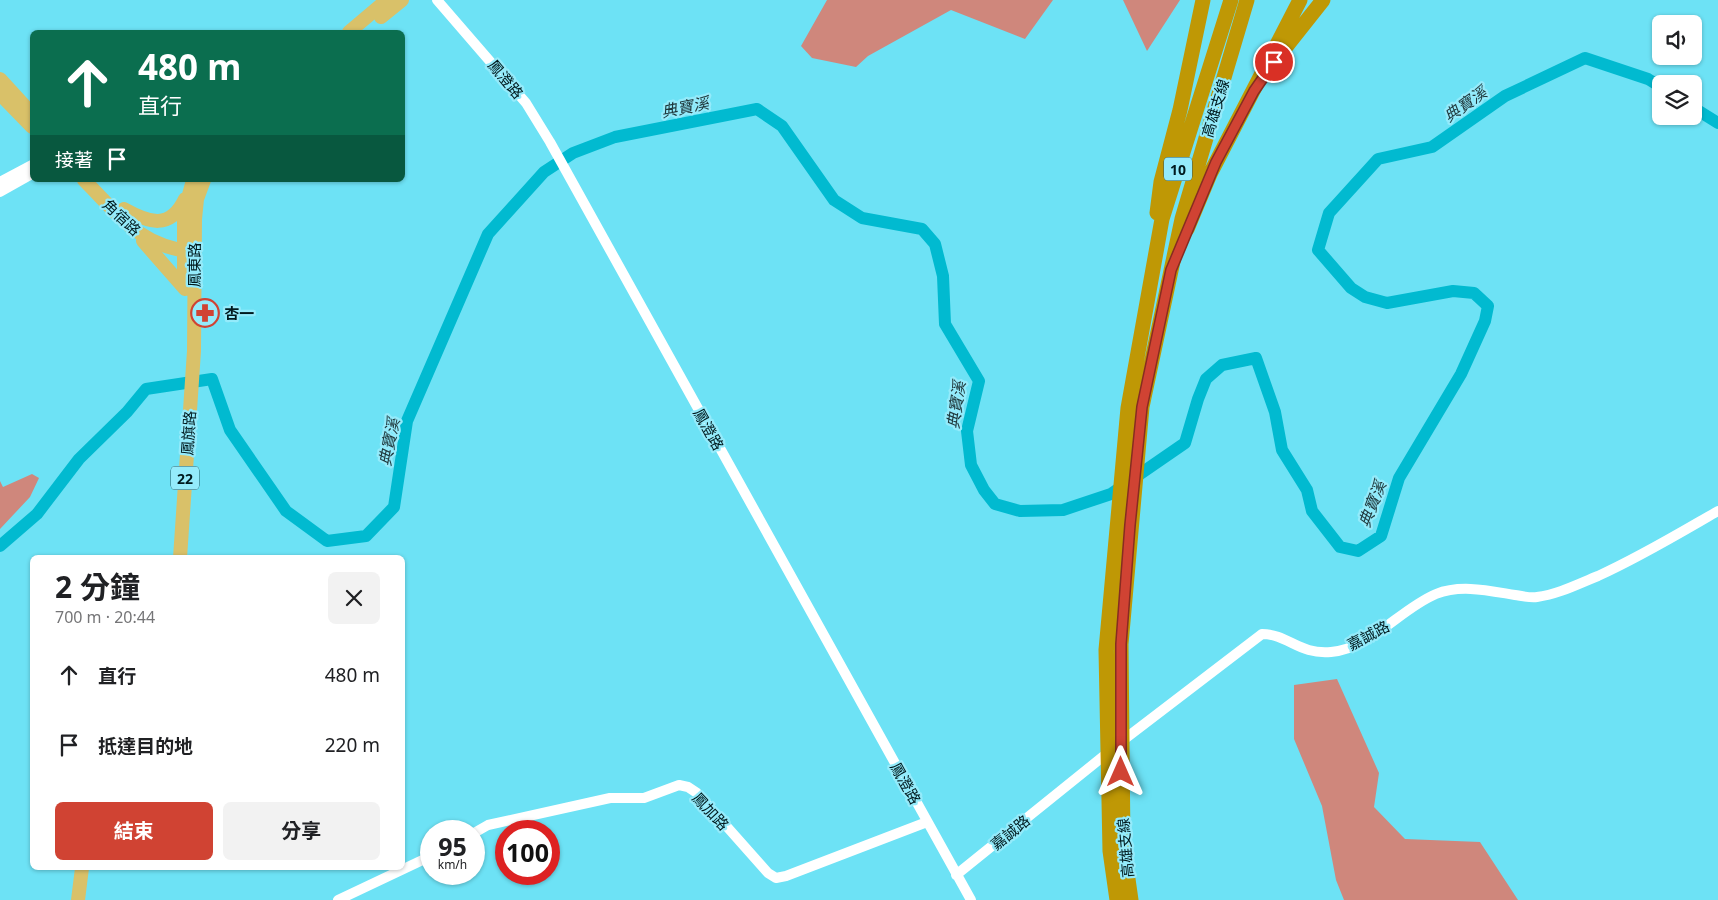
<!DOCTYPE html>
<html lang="zh-TW">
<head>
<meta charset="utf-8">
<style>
  :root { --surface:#fff; --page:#f2f2f2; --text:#202124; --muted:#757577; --accent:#d04333 }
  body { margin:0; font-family:"Noto Sans","Noto Sans TC",sans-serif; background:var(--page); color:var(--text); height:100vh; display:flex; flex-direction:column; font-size:19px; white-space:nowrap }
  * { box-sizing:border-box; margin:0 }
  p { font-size:16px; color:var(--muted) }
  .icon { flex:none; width:28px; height:28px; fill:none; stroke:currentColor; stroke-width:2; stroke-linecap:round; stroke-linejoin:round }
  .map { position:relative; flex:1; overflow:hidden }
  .sheet { position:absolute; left:30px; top:555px; width:375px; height:315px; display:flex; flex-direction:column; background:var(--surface); border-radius:8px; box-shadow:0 1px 4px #0004 }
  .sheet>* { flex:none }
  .top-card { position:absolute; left:30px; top:30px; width:375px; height:152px; border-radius:8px; box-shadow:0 1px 4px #0004; background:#0b6e4f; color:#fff; overflow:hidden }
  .buttons { position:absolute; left:1652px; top:15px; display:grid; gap:10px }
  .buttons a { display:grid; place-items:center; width:50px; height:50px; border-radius:8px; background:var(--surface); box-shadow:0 1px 4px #0004; font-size:25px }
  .speed { position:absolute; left:420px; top:820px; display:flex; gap:10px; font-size:25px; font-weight:700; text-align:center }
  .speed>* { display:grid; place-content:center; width:65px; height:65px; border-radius:50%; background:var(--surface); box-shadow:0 1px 4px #0004; line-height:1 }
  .speed small { font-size:12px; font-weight:400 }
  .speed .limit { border:8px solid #d22; background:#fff; color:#111 }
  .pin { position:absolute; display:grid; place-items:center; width:42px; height:42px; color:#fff; margin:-21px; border:2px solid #fff; border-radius:50%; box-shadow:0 1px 5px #0007 }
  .me { position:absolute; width:55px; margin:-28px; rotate:0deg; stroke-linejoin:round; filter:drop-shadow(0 0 4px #0008) }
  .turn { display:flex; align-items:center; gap:18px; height:105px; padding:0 25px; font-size:22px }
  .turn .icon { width:65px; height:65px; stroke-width:2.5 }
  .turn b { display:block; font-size:35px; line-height:42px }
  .then { display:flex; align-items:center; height:48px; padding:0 25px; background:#0003; gap:10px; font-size:19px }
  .round { display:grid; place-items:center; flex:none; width:52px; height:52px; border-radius:8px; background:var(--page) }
  .summary { display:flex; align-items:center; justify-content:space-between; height:85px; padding:0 25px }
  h1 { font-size:30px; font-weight:700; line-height:38px }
  .primary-button { display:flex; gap:10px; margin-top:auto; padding:10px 25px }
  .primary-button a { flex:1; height:58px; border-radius:8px; background:var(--accent); color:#fff; font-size:20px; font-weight:700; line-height:58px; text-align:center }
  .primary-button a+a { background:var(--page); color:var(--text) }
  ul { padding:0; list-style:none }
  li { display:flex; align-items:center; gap:15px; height:70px; padding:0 25px }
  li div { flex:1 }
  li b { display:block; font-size:19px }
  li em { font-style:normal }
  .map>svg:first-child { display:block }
  .green { fill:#cf877c }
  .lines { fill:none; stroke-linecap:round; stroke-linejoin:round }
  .river { stroke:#01bad0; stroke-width:12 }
  .minor { stroke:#fff; stroke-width:10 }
  .major { stroke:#d9c169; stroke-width:14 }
  .highway { stroke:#bf9805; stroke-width:15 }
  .route-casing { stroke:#872c21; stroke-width:12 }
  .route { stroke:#d04333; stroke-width:9 }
  .labels { text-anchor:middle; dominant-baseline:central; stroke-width:4.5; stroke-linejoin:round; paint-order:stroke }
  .shield { fill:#94ebfb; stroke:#2d5960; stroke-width:1 }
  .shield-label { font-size:14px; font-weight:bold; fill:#011a1e }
  .street-label { font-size:15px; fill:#011a1e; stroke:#94ebfb }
  .poi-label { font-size:15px; font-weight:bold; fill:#011a1e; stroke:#94ebfb; text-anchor:start }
  .water-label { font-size:16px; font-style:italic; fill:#1f373b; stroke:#94ebfb }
</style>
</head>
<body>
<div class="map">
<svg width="1718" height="900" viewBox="0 0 1718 900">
  <rect width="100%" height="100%" fill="#6de2f5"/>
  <path class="green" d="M827,0H1053L1025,39L951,10L868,56L856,67L812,58L801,46Z
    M1123,0H1180L1147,51Z
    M32,474L39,478L30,497L0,529V481L3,487Z
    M1337,679L1379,773L1374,807L1405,839L1480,842L1518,900H1344L1336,880L1322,806L1294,739V685Z"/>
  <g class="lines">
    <path class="river" d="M1694,108L1718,123
      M0,546L37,514L79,459L127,412L146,389L212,379L230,430L286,511L327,541L366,536L394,507L407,421L488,234L544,172L573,153L615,137L757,109L782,126L834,200L862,218L922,229L935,244L943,276L945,324L979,381L967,431L971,465L984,490L995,504L1020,511L1063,510L1111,494L1185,443L1198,399L1206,379L1222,365L1256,358L1275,412L1282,450L1307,490L1312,511L1340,547L1358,551L1381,536L1399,478L1461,374L1485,321L1488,306L1474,293L1453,291L1387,303L1365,297L1351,288L1318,250L1329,213L1378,159L1432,147L1505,96L1585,58L1648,79L1661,87"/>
    <path class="minor" d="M437,0L526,103L550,142L971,900
      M0,182L32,165
      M0,192L32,174
      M474,833L488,825L610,798H644L679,785L688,787L697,793L768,873L776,878L786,876L927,822
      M956,875L1126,738L1262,634C1288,634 1299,655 1331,652C1372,648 1400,609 1436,594C1461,584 1490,591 1515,595C1522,596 1530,598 1537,597C1559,594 1578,584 1598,576C1640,557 1678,534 1718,511
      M338,900L431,856"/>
    <path class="major" d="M381,17L402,0
      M349,32L387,0
      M0,79L32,114
      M0,94L32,127
      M84,180C120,216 139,246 193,252
      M124,209C149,223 170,230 185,199
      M143,241L185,289
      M184,275V213L193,180
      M180,558L194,351L195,219L197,199L204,180
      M78,900L82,868"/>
    <path class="highway" d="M1281,53L1323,0
      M1157,213L1161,182L1180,110L1203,0
      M1187,229L1210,174L1300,0
      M1117,900L1110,851L1106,650L1128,408L1162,219L1231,0
      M1131,900L1123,844L1121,644L1142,407L1182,219L1247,0"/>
  </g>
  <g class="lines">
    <defs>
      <path id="route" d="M1121,772V644L1130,525L1142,407L1171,270L1216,162L1254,91L1274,62"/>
    </defs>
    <use href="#route" class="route-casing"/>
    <use href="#route" class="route"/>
  </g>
  <defs>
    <symbol id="pharmacy-ring" viewBox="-11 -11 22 22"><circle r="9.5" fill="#94ebfb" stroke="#d04333" stroke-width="1.5"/><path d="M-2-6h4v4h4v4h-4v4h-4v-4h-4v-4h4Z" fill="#d04333"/></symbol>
  </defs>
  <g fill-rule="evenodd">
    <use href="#pharmacy-ring" x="189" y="297" width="32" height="32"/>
  </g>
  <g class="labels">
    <g class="shield">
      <rect x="1164" y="157.5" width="28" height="23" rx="4"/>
      <rect x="171" y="466.5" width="28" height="23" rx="4"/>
    </g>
    <g class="shield-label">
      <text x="1178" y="169">10</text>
      <text x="185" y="478">22</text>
    </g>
    <g class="street-label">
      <text transform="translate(506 79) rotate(50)">鳳澄路</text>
      <text transform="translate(1215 108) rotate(-73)">高雄支線</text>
      <text transform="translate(122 217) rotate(43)">角宿路</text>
      <text transform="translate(194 265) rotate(-90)">鳳東路</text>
      <text transform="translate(709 429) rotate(61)">鳳澄路</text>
      <text transform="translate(188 433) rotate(-86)">鳳旗路</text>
      <text transform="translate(1368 635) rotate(-28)">嘉誠路</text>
      <text transform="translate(906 783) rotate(61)">鳳澄路</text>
      <text transform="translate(711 811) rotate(47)">鳳加路</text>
      <text transform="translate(1010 832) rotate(-39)">嘉誠路</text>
      <text transform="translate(1125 848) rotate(-95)">高雄支線</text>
    </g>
    <g class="poi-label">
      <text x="224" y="313">杏一</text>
    </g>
    <g class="water-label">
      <text transform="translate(1465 104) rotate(-35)">典寶溪</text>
      <text transform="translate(685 107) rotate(-11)">典寶溪</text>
      <text transform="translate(956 405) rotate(-82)">典寶溪</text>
      <text transform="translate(389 442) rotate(-79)">典寶溪</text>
      <text transform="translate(1372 504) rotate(-69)">典寶溪</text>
    </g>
  </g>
</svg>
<div class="buttons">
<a><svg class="icon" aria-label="sound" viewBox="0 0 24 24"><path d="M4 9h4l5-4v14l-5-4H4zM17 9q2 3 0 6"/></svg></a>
<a><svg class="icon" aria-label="layers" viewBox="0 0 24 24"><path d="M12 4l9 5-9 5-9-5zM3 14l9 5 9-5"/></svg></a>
</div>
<div class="speed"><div>95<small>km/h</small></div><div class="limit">100</div></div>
<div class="pin" style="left:1274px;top:62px;background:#d93025"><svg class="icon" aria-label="arrive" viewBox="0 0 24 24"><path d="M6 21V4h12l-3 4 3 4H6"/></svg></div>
<svg class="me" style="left:1121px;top:772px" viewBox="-20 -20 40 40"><path d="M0-17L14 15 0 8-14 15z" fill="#d04333" stroke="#fff" stroke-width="4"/></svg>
<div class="top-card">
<div class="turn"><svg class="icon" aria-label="ahead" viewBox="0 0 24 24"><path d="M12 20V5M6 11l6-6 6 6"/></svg><div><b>480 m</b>直行</div></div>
<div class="then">接著<svg class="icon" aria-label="arrive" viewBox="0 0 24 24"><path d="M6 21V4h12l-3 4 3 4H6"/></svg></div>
</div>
<section class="sheet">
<div class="summary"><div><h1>2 分鐘</h1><p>700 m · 20:44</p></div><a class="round"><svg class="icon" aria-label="close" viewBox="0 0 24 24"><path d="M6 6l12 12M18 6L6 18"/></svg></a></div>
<ul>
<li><svg class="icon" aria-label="ahead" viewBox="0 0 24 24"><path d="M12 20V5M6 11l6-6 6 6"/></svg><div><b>直行</b></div><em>480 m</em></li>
<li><svg class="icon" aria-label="arrive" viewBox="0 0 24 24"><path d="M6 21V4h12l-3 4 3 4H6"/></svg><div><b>抵達目的地</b></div><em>220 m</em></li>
</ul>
<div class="primary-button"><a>結束</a><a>分享</a></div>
</section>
</div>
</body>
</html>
